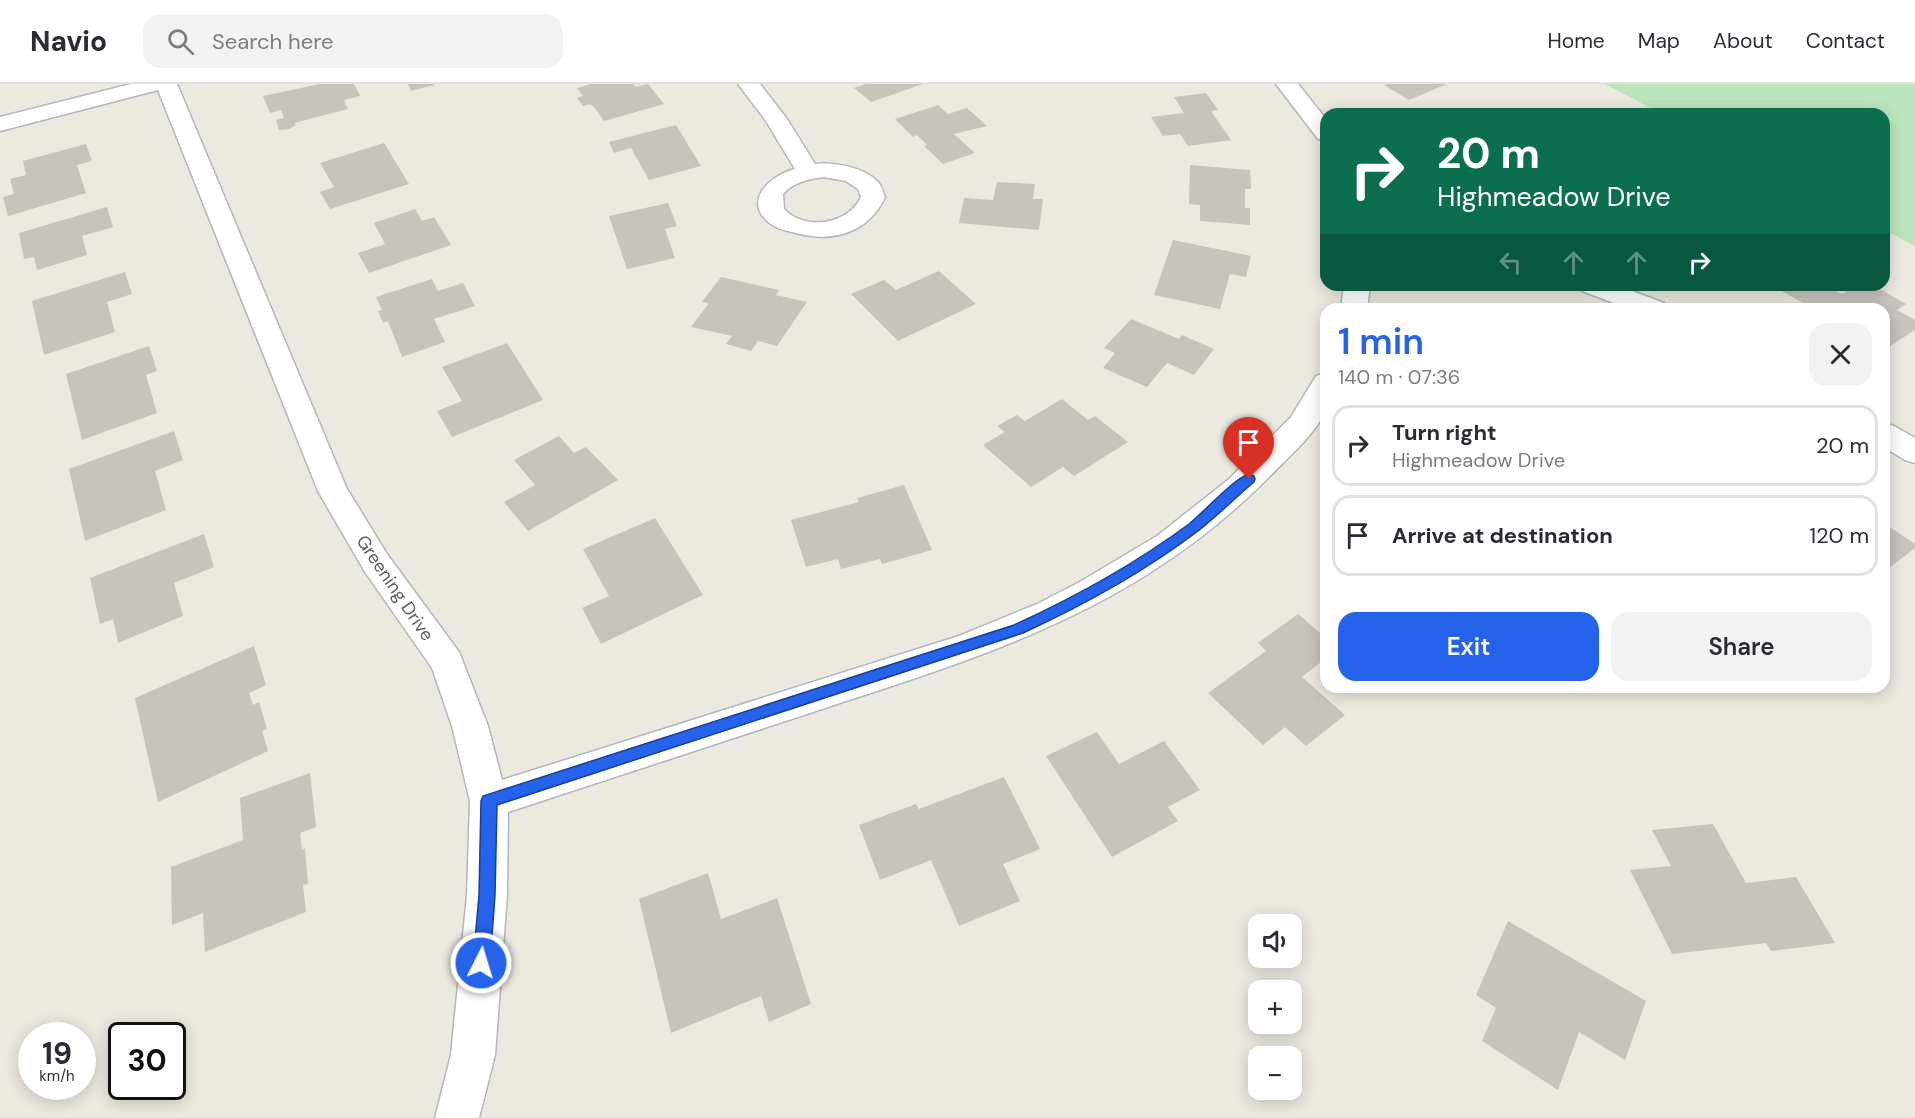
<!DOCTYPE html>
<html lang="en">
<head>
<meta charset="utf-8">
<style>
  :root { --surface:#fff; --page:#f2f2f3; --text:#2b2b33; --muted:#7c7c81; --line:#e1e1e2; --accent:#2563eb }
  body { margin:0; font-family:"DM Sans",sans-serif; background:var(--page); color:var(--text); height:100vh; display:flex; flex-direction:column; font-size:22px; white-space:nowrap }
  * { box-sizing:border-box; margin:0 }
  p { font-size:20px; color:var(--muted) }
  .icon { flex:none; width:33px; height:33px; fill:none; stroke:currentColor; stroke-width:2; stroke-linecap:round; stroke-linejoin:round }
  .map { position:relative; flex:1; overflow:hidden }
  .panel { position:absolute; left:1320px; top:219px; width:570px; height:390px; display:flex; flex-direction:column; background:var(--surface); border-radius:18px; box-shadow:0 3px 15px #0003 }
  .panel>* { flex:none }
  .guide { position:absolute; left:1320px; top:24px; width:570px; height:183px; border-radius:18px; box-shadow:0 3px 15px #0003; background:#0b6e4f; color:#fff; overflow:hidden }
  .fabs { position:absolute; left:1248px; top:830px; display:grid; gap:12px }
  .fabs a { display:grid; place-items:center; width:54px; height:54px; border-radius:12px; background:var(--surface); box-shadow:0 3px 15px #0003; font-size:30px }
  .speed { position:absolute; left:18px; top:938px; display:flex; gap:12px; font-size:30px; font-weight:700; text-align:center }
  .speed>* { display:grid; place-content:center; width:78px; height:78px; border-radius:50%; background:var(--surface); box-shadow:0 3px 15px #0003; line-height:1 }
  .speed small { font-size:15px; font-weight:400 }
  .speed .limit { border:3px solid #111; border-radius:9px; background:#fff; color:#111 }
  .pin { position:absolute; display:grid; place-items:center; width:51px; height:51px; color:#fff; margin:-62px -26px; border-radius:50% 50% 50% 0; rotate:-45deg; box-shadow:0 0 6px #0007 }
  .pin .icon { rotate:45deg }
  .me { position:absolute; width:66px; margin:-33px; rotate:5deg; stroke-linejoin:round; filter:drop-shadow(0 0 4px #0008) }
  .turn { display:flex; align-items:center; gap:21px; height:126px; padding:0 18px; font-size:27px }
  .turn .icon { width:78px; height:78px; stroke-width:2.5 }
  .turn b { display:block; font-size:42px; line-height:51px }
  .lanes { display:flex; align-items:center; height:57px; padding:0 18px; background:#0003; justify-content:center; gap:30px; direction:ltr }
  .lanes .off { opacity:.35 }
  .round { display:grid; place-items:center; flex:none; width:63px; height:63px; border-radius:18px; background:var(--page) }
  .head { display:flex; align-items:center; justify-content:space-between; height:102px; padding:0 18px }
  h1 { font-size:36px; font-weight:600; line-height:45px; color:var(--accent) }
  .primary-button { display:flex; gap:12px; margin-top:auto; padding:12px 18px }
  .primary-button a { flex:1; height:69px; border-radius:18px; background:var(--accent); color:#fff; font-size:24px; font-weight:600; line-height:69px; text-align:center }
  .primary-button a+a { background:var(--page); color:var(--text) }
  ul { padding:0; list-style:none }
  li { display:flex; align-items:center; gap:18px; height:81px; margin:0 12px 9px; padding:0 6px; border:3px solid var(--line); border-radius:18px }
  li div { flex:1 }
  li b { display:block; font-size:22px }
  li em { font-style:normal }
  header { display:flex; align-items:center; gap:36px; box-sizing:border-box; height:84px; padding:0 30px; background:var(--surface); border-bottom:2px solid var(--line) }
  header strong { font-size:28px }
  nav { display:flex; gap:33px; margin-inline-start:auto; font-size:21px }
  .search { width:420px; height:54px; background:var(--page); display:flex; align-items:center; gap:15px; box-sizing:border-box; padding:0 21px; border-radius:18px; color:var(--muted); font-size:22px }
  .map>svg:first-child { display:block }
  .green { fill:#bde5bc }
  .building { fill:#c7c4bd }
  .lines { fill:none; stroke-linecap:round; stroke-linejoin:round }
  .minor-casing { stroke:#b3b7bb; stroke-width:3 }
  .minor { fill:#fff; fill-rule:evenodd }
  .route { fill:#2563eb; stroke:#184099; stroke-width:1.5 }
  .labels { text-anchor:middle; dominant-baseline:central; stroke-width:4.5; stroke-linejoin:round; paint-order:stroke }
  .street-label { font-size:18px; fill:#595d62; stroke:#fff }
</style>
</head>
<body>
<header>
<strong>Navio</strong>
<div class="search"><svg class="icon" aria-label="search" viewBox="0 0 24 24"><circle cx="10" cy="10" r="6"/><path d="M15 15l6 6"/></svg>Search here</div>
<nav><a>Home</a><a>Map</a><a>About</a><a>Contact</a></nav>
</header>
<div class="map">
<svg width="1915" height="1034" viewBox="0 0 1915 1034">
  <rect width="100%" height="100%" fill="#ece9e0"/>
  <path class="green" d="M1605,0H1915V162L1884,146V30H1662Z"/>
  <path class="building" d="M320,0H354L360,12L344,16L348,25L294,39L296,41L289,45L279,46L276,36L284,34L281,26L270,29L263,12Z
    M408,0H434V1L411,7Z
    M591,0H633L636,3L648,0L664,20L604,37L594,23L590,20L583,22L577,14L583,12L577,4Z
    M866,0H923L871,18L854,4Z
    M1388,0H1447L1409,16L1384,1Z
    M1206,9L1218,26L1211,27L1231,56L1188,62L1180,50L1163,52L1151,33L1184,29L1174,13Z
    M938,21L948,30L967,24L987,42L954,50L975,69L943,80L924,62L927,61L917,51L913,53L895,35Z
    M676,41L701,82L649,96L631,64L614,69L609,58Z
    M384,59L409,100L330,125L320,108L334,103L320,79Z
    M86,60L92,77L77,81L86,109L8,132L3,113L14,110L10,95L26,91L23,77Z
    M1190,81L1250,86L1251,105H1245V124H1250V141L1200,137V121L1189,120Z
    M997,98L1035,100L1033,115H1043L1039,146L959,139L964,114L993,116Z
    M668,119L677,142L665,145L675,174L627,185L609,132Z
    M107,123L113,143L82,152L87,171L37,186L34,173L24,175L19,149Z
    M415,125L422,137L434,133L451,161L369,189L358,169L385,160L374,139Z
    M1173,156L1251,172L1246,193L1230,190L1220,225L1154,211Z
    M939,187L976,220L898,257L851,210L884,196L896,206Z
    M125,188L132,210L107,218L115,248L44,271L32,217Z
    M721,193L779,206L776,211L807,218L777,262L758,257L751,267L726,260L732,252L691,243L709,219L702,218Z
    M432,195L438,207L463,199L475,222L434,235L445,258L402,273L388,237L383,239L378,227L382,226L376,213Z
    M1789,201H1826L1842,210L1857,201H1873L1906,220L1897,226L1915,236V246L1890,262L1884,259V225H1813L1780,206Z
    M1131,235L1179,255L1182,251L1214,265L1194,291L1167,279L1147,303L1103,284L1115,269L1104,264Z
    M507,259L543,316L452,353L437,327L462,317L442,283Z
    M149,262L157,287L146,291L157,329L82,356L66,290Z
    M1062,315L1088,336L1095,332L1128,358L1074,392L1063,383L1031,403L983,361L1005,348L997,342L1017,331L1025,337Z
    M174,347L183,376L155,387L166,426L85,457L69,385Z
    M559,352L574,369L586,363L618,396L528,447L504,418L535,401L514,376Z
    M904,401L932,466L882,480L880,475L841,485L838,475L806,483L791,436L859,418L857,414Z
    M655,434L703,511L601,560L582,524L609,512L583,465Z
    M1884,439L1915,460V464L1884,488Z
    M204,450L214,483L174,499L183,532L118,559L113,535L100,540L90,494Z
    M1298,530L1326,554V574L1302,593L1345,631L1306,662L1285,643L1263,661L1208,609L1266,567L1258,559Z
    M254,562L266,601L249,609L253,621L259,618L267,645L262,647L268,667L158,718L135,614Z
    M1097,648L1119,680L1164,657L1200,706L1168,723L1178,737L1112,773L1046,672Z
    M310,689L316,743L300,749L302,766L305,764L308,800L303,801L306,828L205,868L203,829L172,841L171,783L243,756L240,714Z
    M1004,693L1040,765L1003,780L1020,817L959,842L931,776L880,796L859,741L916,720L919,725Z
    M1713,740L1746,799L1796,793L1835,859L1771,867L1766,859L1672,870L1630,786L1671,782L1652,746Z
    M708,789L721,835L777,814L811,920L769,938L761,912L671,949L639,815Z
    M1508,837L1646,917L1625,976L1579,948L1558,1006L1482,957L1496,924L1476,911Z"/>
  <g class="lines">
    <defs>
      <path id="minor" d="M131,0H177L347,405L387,470L459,568L488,642L502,696L959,552L1037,520L1078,499L1157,452L1228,396L1291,333L1316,292L1326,289C1326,300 1328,313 1326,323C1321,346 1284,377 1268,394C1137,526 987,571 816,627C713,661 611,694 508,728L507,811L495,971L479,1034H435L451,971L467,811L470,717L452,642L432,584L365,488L318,407L158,6L0,47V33Z
        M738,0H760L787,35L815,80C834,78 862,83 876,96C881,100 883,107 885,113C869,149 832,159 796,149C789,147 781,146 774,142C740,121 767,92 795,85L766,37ZM824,93L846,97L858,105L861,113C848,141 805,147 784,125L783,110C793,98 809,95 824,93Z
        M1276,0H1298L1326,35V57L1318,55Z
        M1344,201H1370L1367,225H1341Z
        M1578,201H1616L1664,219L1668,225H1630L1582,207Z
        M1884,339L1894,342L1915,354V379L1905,376L1884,363Z"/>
    </defs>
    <use href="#minor" class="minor-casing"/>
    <use href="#minor" class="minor"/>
  </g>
  <path class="route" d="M1249,390L1254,392L1255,395L1254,398C1235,414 1217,432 1198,447C1144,488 1084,521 1023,549L497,721L495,811L490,879L487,885L481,888L475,885L473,879L479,811L481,717L483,712L1014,541C1075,513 1135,480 1189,440C1204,428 1233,395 1249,390Z"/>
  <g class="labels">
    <g class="street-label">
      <text transform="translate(395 504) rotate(56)">Greening Drive</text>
    </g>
  </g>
</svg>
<div class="fabs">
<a><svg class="icon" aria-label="sound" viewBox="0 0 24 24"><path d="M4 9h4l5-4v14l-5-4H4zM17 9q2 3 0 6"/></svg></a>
<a>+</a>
<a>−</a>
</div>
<div class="speed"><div>19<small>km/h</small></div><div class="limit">30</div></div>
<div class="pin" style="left:1249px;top:395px;background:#d93025"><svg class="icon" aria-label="arrive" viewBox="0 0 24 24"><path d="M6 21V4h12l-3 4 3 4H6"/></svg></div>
<svg class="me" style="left:481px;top:879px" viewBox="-20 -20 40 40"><circle r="17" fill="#2563eb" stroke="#fff" stroke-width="3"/><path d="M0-11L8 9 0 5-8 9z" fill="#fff"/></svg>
<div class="guide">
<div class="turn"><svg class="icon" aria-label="right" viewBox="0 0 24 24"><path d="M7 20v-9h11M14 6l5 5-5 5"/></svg><div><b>20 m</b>Highmeadow Drive</div></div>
<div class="lanes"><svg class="icon off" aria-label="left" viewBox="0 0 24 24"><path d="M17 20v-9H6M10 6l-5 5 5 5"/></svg><svg class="icon off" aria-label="ahead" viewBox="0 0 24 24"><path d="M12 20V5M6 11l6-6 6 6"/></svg><svg class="icon off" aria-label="ahead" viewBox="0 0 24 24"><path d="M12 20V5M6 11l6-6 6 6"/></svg><svg class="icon" aria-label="right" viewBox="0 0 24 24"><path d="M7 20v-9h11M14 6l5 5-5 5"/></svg></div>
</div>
<section class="panel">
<div class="head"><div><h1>1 min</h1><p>140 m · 07:36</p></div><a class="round"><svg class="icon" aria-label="close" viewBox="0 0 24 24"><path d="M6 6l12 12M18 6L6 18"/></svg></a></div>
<ul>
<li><svg class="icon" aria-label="right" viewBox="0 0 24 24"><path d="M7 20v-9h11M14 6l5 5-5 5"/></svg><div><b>Turn right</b><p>Highmeadow Drive</p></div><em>20 m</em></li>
<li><svg class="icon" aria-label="arrive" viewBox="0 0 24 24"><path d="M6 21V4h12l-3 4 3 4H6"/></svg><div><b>Arrive at destination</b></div><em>120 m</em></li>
</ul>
<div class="primary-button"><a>Exit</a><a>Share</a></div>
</section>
</div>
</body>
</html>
